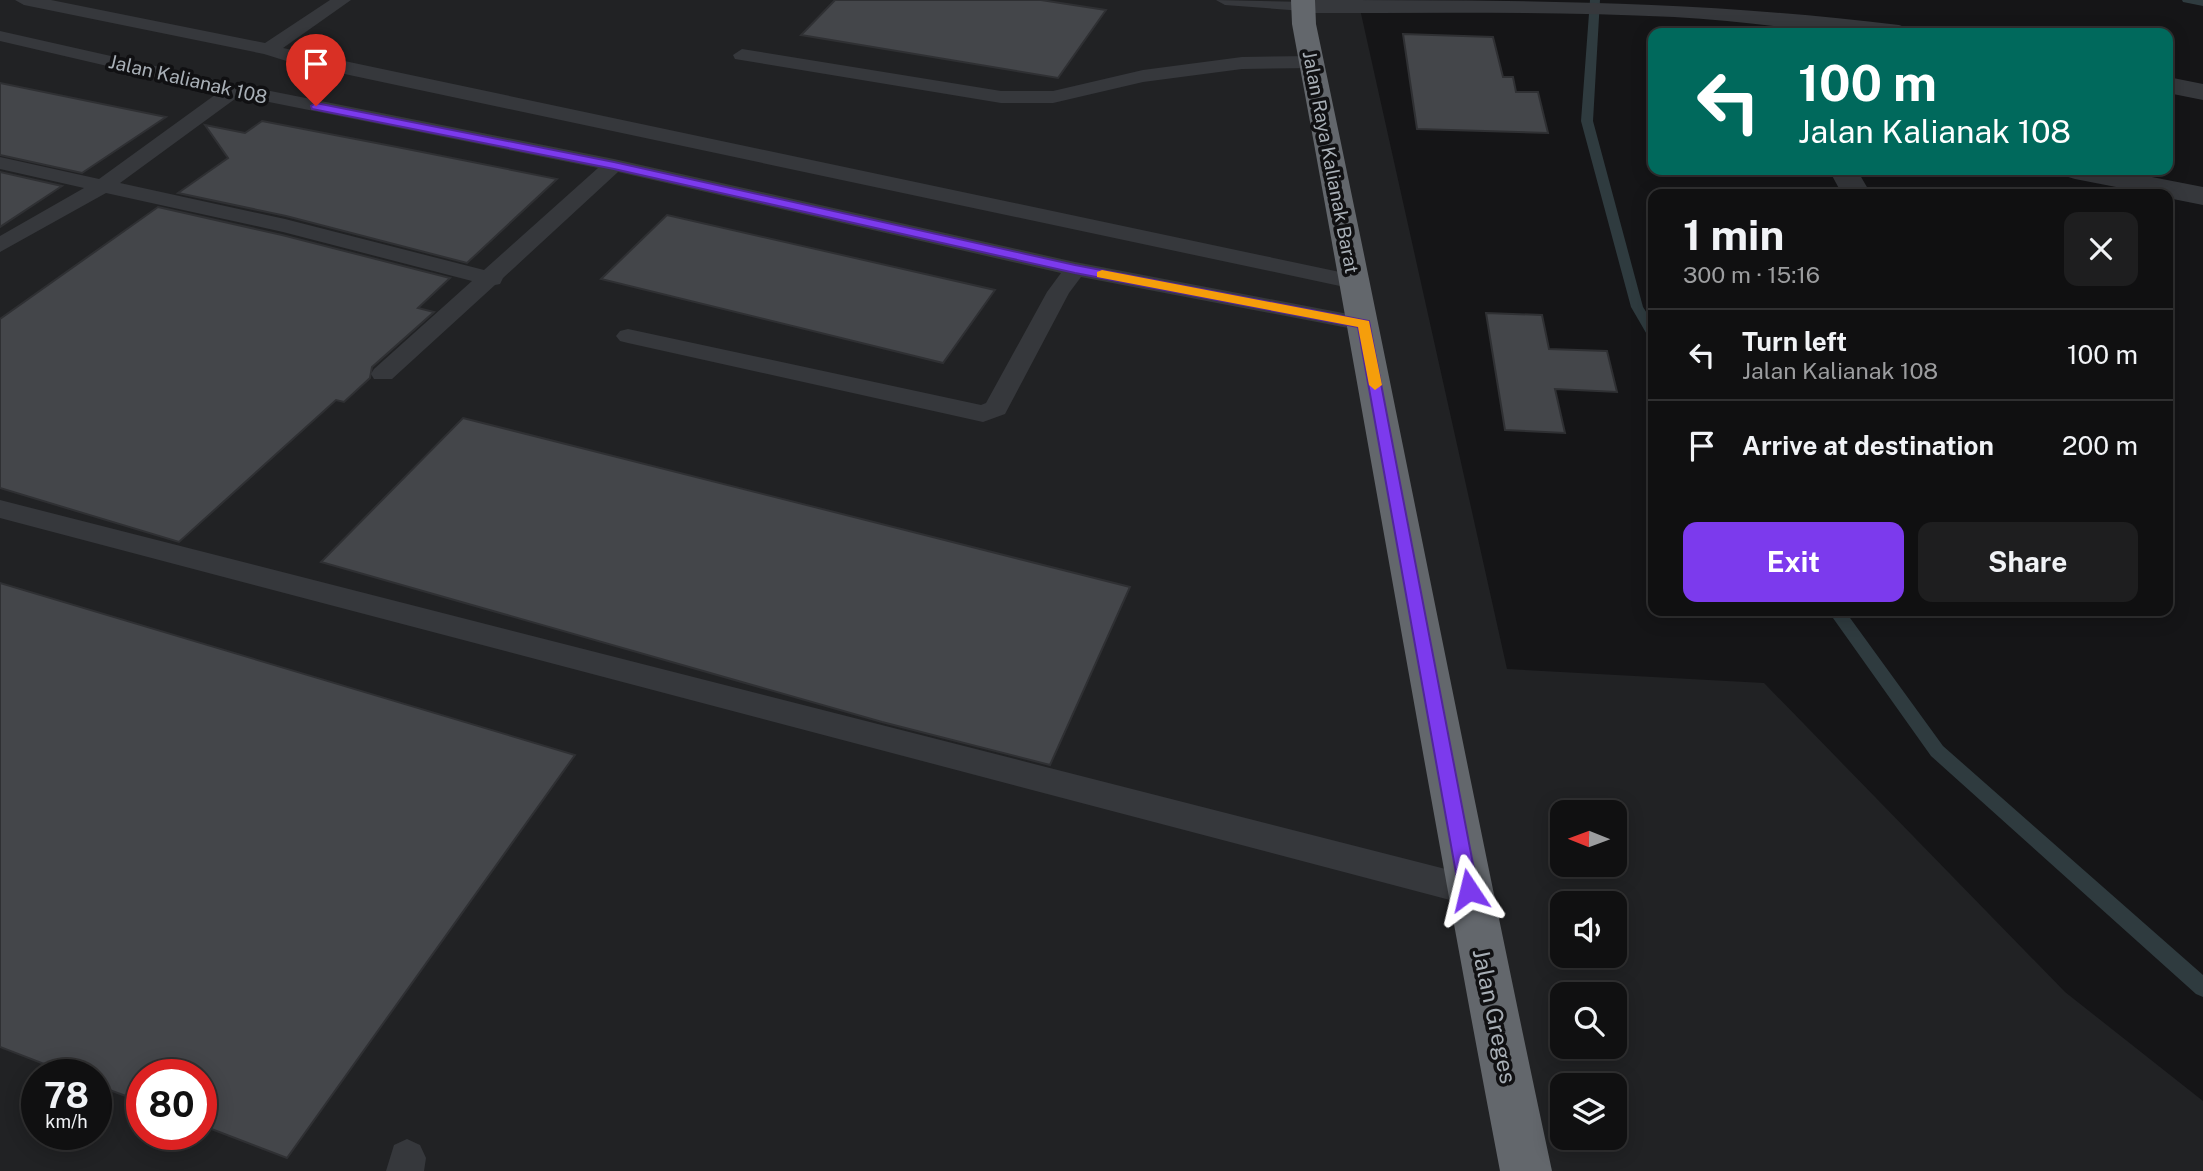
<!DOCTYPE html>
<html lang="en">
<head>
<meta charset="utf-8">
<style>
  :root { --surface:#101011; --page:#1e1e1f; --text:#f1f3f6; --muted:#9c9d9f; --line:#303031; --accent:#7c3aed }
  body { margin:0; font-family:"Public Sans",sans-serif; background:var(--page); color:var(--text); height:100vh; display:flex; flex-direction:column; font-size:26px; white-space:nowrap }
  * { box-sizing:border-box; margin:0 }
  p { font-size:23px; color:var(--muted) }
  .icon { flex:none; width:38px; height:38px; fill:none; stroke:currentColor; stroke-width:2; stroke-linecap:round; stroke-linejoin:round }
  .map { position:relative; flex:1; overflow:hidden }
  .sheet { position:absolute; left:1648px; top:189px; width:525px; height:427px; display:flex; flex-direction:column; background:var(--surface); border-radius:14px; box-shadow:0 4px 18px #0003,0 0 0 2px var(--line) }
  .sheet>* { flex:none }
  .guide { position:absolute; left:1648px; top:28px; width:525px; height:147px; border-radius:14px; box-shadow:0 4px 18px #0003,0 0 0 2px var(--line); background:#00695c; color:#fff; overflow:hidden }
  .needle { width:46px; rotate:271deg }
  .controls { position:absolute; left:1550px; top:800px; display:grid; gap:14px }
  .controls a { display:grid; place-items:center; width:77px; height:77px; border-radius:14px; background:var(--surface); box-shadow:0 4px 18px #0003,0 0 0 2px var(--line); font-size:35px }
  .speed { position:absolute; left:21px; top:1059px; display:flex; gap:14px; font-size:35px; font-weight:700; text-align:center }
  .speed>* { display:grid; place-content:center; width:91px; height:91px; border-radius:50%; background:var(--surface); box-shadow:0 4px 18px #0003,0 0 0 2px var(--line); line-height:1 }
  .speed small { font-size:18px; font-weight:400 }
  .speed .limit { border:10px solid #d22; background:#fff; color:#111 }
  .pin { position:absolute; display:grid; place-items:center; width:60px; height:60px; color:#fff; margin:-72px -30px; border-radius:50% 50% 50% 0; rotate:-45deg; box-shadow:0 0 7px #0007 }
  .pin .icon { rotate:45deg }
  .me { position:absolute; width:77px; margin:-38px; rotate:350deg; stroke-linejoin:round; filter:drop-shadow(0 0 5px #0008) }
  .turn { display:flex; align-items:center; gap:24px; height:147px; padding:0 35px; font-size:32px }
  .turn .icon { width:91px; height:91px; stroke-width:2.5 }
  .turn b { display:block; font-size:49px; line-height:60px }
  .round { display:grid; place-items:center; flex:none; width:74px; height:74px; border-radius:14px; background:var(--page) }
  .summary { display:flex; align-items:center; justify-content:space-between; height:119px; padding:0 35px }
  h1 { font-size:42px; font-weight:700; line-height:52px }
  .cta { display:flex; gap:14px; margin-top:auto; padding:14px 35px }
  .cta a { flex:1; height:80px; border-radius:14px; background:var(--accent); color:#fff; font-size:28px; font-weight:700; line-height:80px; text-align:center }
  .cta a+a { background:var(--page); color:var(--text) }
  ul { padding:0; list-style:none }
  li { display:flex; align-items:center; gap:21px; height:91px; padding:0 35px; border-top:2px solid var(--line) }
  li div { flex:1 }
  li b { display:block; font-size:26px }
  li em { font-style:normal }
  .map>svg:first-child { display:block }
  .built { fill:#212224; fill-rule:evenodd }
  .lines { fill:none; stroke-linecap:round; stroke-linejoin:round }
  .stream { fill:#2f3b3f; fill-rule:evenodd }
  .building { fill:#44464a; stroke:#2f3033; stroke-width:2 }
  .lane { fill:#36383c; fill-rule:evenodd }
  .street { fill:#36383c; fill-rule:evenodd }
  .highway { fill:#63676c; fill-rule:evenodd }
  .route { fill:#7c3aed; stroke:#51269a; stroke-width:2 }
  .slow { fill:#f59e0b }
  .labels { text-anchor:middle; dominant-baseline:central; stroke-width:7; stroke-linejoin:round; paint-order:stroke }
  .far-street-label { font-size:19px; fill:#a8afb6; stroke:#101012 }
  .street-label { font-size:23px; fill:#a8afb6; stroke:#101012 }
</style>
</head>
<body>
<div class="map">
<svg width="2203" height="1171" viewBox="0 0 2203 1171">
  <rect width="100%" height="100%" fill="#151517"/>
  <path class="built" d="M0,0H1358L1507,669L1764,683L2065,992L2203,1101V1171H0ZM1563,812H1615V864H1563ZM1563,903H1615V956H1563ZM1563,994H1615V1046H1563ZM37,1074H96V1134H37ZM142,1074H201V1134H142ZM1563,1085H1615V1138H1563Z"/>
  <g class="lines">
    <path class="stream" d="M1590,0H1600L1593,121L1643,307L1654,324V339L1649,338L1631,307L1581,121Z
      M2182,0H2203V6L2183,2Z
      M1828,611H1845L1943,746L2203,975V997L2196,994L1931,756Z"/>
  </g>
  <path class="building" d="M835,0H1041L1106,10L1058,78L801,35Z
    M1403,34L1493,37L1503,77H1513L1516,92H1538L1548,133L1417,129Z
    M0,83L166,117L82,173L0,155Z
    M262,121L397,147L557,179L467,263L286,216L178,193L228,158L205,125L245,133Z
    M0,172L62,186L0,227Z
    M158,207L282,235L450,278L418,308L434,312L372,367L370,378L344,402L336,400L179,542L0,488V319Z
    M667,215L995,290L943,363L601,279Z
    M1486,313L1542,315L1549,349L1607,351L1617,392L1555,389L1565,433L1505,430Z
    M463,418L846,515L1130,587L1050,765L882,722L321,562Z
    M0,583L575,755L287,1158L201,1125V1074H142V1102L96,1085V1074H70L0,1047Z"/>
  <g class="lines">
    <path class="lane" d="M15,0H51L265,43L330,0H351L283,48L1354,275L1365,282L1354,289L293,63L264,54L24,5Z
      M1216,0L1309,2L1312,6L1303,11L1225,5Z
      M0,31L235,84L614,159L1075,262L1364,317L1372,319L1376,324L1372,329L1364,331L1081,277L1069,293L1005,414L983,422L628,343L620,341L616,336L620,331L628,329L981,405L986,403L1047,292L1061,273L618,172L503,278L500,284L495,285L392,379H374L371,374L374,369L472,281L283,232L106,193L0,252V236L84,188L0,169V157L99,179L219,92L0,41ZM239,96L598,168L484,270L285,219L120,183Z
      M742,49L1001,91H1053L1143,70L1242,57L1313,56L1322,62L1313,68L1242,69L1143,82L1053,103H1001L735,59L733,55Z
      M0,500L1469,875L1481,880L1486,890L1481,900L1469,905L0,518Z
      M407,1139L420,1145L426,1158L424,1171H386L394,1145Z"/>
    <path class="street" d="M1298,0C1501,0 1697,0 1899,25L1908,28L1912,33C1833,37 1753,21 1674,17C1550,11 1427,13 1303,13L1294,11L1291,6Z
      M2168,77L2203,84V100L2168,93Z
      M1829,170H1857L1871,194H1842Z
      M2061,170H2116L2203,187V205L2168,198V194H2152L2075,179L2065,176Z"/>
    <path class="highway" d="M1291,0H1315L1316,24C1397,406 1470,789 1552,1171H1500C1427,789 1363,406 1292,24Z"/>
  </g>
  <path class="route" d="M316,103L614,162L1075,265L1369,321L1478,890L1475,896H1462L1459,890L1358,327L1075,273L614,169L312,109L311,106Z"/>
  <path class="slow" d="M1102,270L1369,321L1382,385L1375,390L1369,385L1358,327L1097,277V272Z"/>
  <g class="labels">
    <g class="far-street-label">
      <text transform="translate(188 79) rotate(13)">Jalan Kalianak 108</text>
      <text transform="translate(1331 162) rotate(79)">Jalan Raya Kalianak Barat</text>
    </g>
    <g class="street-label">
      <text transform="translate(1495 1016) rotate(78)">Jalan Greges</text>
    </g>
  </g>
</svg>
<div class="controls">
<a><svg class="needle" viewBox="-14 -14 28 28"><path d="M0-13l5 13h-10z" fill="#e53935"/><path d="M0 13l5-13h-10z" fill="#9c9d9f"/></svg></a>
<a><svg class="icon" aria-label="sound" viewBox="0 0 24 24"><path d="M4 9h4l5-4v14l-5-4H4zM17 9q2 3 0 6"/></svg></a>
<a><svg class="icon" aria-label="search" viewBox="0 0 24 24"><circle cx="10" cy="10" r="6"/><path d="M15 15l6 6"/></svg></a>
<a><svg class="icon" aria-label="layers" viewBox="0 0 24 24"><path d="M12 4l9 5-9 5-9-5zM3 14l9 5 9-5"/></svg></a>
</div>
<div class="speed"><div>78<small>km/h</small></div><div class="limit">80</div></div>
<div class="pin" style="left:316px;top:106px;background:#d93025"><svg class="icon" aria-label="arrive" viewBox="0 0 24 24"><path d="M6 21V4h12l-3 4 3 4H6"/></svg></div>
<svg class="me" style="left:1469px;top:890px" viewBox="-20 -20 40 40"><path d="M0-17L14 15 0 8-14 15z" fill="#7c3aed" stroke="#fff" stroke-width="4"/></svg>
<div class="guide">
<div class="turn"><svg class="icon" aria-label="left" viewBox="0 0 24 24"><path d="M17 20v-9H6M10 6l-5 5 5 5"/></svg><div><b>100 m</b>Jalan Kalianak 108</div></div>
</div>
<section class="sheet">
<div class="summary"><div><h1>1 min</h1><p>300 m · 15:16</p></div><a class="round"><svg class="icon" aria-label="close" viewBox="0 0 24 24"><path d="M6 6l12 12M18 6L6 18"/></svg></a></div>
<ul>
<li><svg class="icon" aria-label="left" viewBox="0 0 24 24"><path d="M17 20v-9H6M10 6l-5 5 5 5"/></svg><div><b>Turn left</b><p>Jalan Kalianak 108</p></div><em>100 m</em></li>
<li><svg class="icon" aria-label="arrive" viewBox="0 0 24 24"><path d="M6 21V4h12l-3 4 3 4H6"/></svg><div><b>Arrive at destination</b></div><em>200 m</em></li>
</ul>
<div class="cta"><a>Exit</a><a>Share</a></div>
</section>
</div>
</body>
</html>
